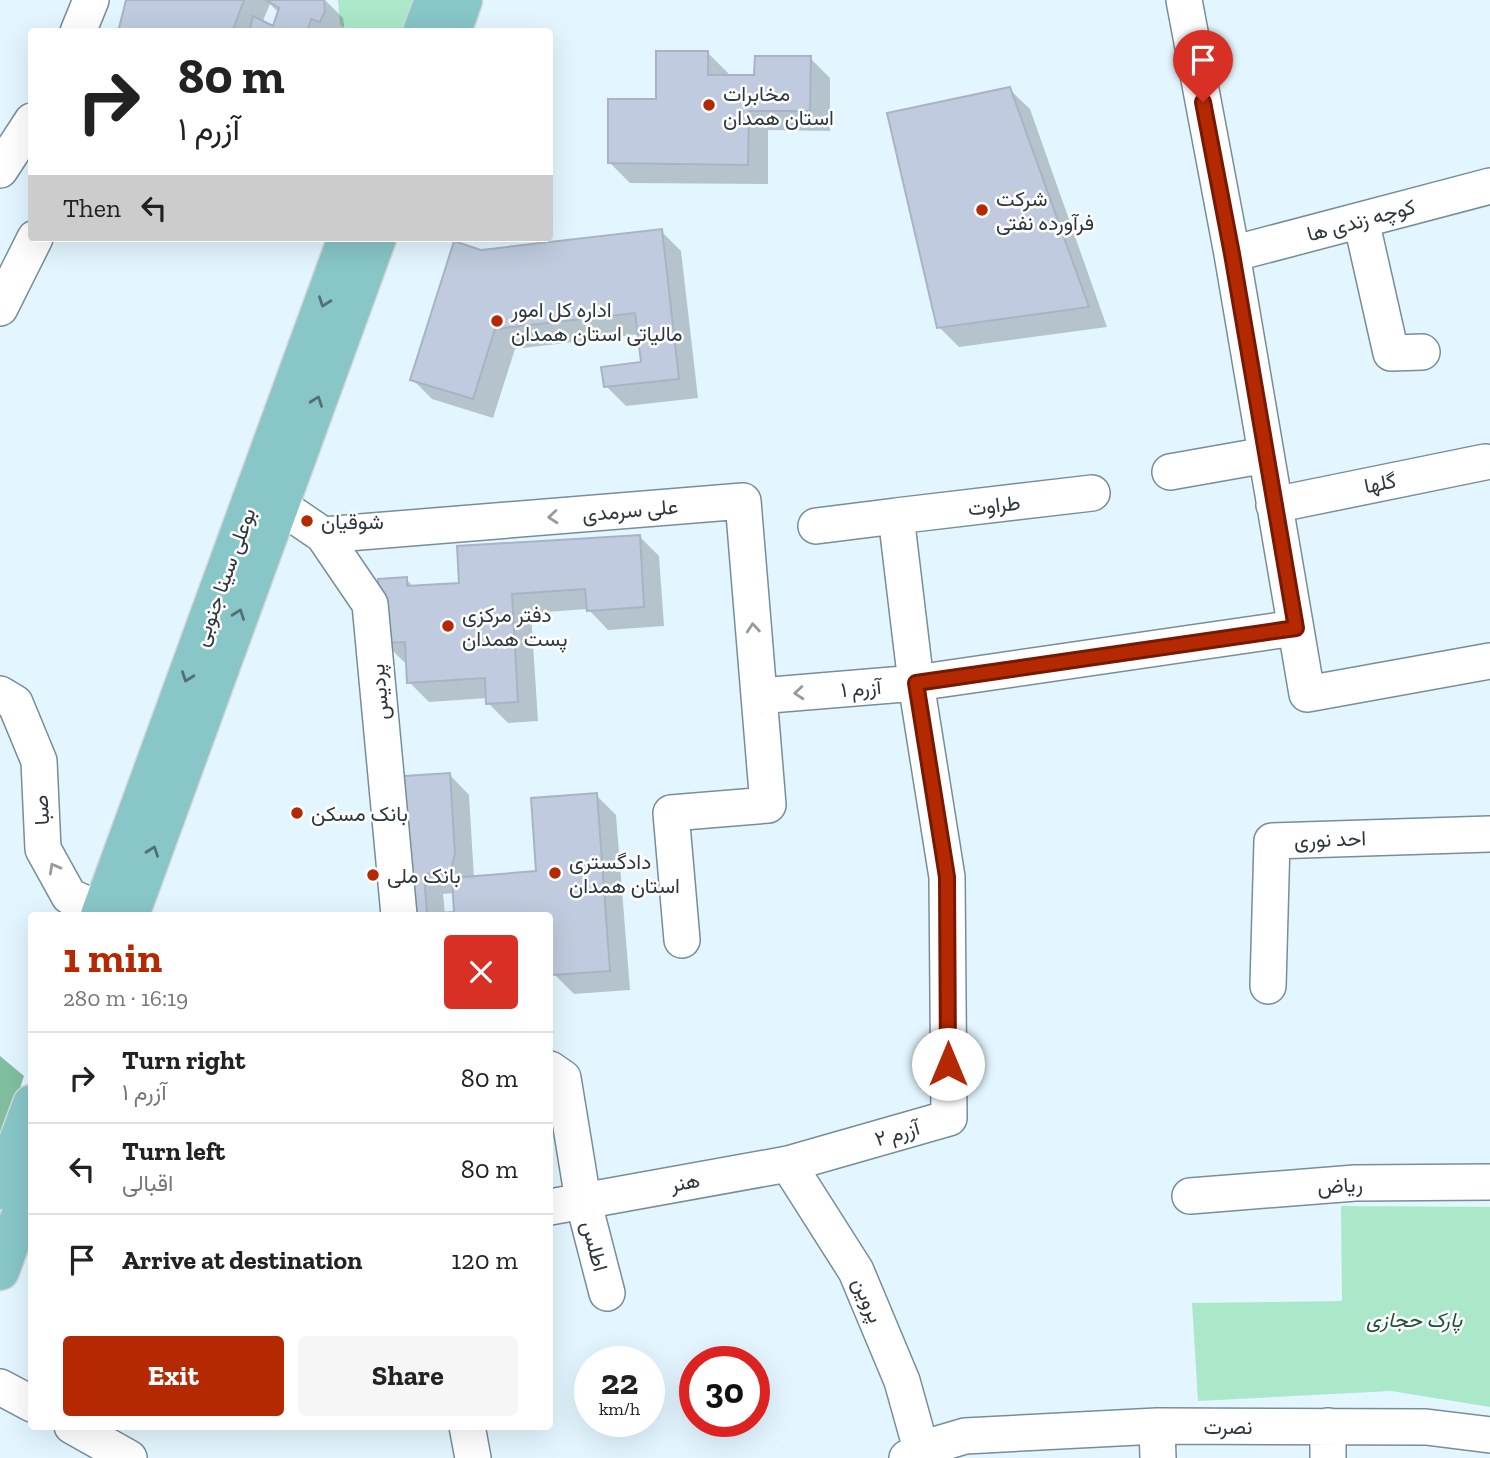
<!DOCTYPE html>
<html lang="en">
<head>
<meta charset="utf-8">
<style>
  :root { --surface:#fff; --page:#f6f6f6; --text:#222; --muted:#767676; --line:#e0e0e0; --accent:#b42802 }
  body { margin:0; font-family:"Zilla Slab",Vazirmatn,serif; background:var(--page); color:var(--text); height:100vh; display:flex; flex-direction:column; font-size:26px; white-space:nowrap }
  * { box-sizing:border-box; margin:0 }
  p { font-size:23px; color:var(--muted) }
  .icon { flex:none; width:38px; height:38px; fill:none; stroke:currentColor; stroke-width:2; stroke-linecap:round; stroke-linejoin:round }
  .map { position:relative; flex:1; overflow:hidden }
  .sheet { position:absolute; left:28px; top:912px; width:525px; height:518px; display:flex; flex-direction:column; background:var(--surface); border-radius:7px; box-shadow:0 7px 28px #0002 }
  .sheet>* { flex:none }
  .banner { position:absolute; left:28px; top:28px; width:525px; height:214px; border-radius:7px; box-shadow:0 7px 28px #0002; background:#fff; color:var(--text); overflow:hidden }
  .speed { position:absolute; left:574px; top:1346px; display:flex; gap:14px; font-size:35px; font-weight:700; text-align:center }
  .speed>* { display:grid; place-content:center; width:91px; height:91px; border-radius:50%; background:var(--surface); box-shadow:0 7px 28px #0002; line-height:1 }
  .speed small { font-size:18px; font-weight:400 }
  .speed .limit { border:10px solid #d22; background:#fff; color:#111 }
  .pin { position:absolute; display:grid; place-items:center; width:60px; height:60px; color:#fff; margin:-72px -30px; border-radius:50% 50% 50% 0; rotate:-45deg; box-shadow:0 0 7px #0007 }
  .pin .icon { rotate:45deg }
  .me { position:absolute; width:77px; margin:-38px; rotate:0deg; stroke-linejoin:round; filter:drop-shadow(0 0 5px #0008) }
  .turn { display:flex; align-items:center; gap:24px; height:147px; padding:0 35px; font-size:32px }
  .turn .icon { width:91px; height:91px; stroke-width:2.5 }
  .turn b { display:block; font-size:49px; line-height:60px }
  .then { display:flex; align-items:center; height:66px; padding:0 35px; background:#0003; gap:14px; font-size:26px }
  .round { display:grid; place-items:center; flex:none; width:74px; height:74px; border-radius:7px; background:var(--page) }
  .headline { display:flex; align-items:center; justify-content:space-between; height:119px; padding:0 35px }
  h1 { font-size:42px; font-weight:800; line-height:52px; color:var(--accent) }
  .action { display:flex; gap:14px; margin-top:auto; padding:14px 35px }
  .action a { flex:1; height:80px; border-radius:7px; background:var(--accent); color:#fff; font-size:28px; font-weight:800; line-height:80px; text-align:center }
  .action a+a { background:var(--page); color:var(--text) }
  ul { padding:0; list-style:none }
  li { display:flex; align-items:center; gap:21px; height:91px; padding:0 35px; border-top:2px solid var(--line) }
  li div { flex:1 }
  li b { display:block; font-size:26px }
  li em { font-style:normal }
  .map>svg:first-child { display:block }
  .green { fill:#aae8c9 }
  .forest { fill:#7fbfa0 }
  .shadow { fill:#0003; fill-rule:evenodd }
  .building { fill:#c0cbdf; stroke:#a8b3c6; stroke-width:2 }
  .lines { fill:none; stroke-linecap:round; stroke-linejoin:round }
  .minor-casing { stroke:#778d98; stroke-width:38 }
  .major-casing { stroke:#d5d7d8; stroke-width:41 }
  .minor { stroke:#fff; stroke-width:35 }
  .major { stroke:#88c6c7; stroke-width:38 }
  .oneway { stroke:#527074 }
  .oneway2 { stroke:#969b9e }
  .route-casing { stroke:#751a01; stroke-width:18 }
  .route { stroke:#b42802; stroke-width:12 }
  .poi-dot { fill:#b42802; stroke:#fff; stroke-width:2.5 }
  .labels { text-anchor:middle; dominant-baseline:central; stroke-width:5; stroke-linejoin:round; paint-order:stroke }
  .poi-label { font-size:21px; fill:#2e373c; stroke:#fff; text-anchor:start }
  .street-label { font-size:21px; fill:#2e373c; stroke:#fff }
  .park-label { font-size:21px; font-style:italic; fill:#1d503a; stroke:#fff }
</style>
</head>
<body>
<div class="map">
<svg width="1490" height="1458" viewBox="0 0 1490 1458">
  <rect width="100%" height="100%" fill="#e3f6ff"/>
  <path class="green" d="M338,0H423L412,32L352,31L340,25Z
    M1341,1206L1490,1207V1407L1391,1391L1198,1401L1192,1303L1342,1301Z"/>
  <path class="forest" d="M0,1056L24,1076L0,1147Z"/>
  <path class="shadow" d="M128,0H325L343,18L345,32H120ZM270,4L279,13L275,29L262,23Z
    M707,52L728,73V77H756L810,58L830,78V131L768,130V184L630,183L610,163L658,101Z
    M1009,89L1030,109L1107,327L959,347L939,327Z
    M661,231L681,251L698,398L626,406L606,386L643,364L640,334L515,349L493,418L432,399L412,379L481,252Z
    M639,536L659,556L664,626L608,630L588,609L531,613L538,721L508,723L488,703V698L429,702L409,682L408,662H404L384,642L406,579L415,588L461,585Z
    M449,774L469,795L474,878L538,873L596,795L616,815L630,990L574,994L554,974L553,961L550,962V915H385ZM455,893L456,914H445L443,894Z"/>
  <path class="building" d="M126,0H244L232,32H118Z
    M266,0H324L325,11L320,22L311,19L307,32H249L253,16L273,26L279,8Z
    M656,51H708V75H754L755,56H811L810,111H749L748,165L608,163V99H656Z
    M1010,87L1089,307L937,328L887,113Z
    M662,229L679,379L604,387L601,367L641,362L635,313L495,329L473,399L410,380L454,241L481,250Z
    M640,535L644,607L587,611L585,589L512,594L518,702L486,704L485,678L407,683L405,642L382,643L378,579L407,577V586L459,583L457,546Z
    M450,773L455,854L450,873L424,874L427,914L454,912L452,878L536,871L531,798L597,793L610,971L552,975L550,915H383L373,778Z"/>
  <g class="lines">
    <defs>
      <path id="minor" d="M1184,0L1232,254L1307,694L1490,661
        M78,32L91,0
        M0,170L32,121
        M1361,220L1391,353L1422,352
        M1232,254L1490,186
        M0,308L35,238
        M1170,472L1266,455
        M279,505L323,535L370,604L399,915
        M1274,505L1485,462
        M896,516L1092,493
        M323,535L743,501L768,805L671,813L682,940
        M0,694L15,703L39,761L43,849L69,896L102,911
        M759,696L916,683L1295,628
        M1268,986L1272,841L1490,834
        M550,1069L563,1078L583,1200L607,1293
        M788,1164L856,1271L902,1381L921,1449
        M1190,1196L1355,1183L1490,1182
        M550,1207L788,1164L949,1118L947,877L916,683L896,516L816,526
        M0,1387L32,1404
        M72,1426L129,1458
        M467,1426L473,1458
        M1157,1426L1158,1458
        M1328,1426V1458
        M907,1458L921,1449L965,1436L1157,1426L1426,1427L1490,1435"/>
      <path id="major" d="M422,32L434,0
        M452,32L463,0
        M100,915L347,238
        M130,915L377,238
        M0,1190L32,1104
        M0,1271L32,1184"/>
    </defs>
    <use href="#minor" class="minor-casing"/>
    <use href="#major" class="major-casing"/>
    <use href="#minor" class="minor"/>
    <use href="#major" class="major"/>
  </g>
  <defs><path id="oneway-chevron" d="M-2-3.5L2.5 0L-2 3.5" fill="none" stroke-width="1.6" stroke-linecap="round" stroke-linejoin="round" transform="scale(1.75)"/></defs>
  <g class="oneway">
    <use href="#oneway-chevron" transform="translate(324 302) rotate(110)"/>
    <use href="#oneway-chevron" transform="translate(317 401) rotate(-70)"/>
    <use href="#oneway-chevron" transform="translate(239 614) rotate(-70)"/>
    <use href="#oneway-chevron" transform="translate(187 677) rotate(110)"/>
    <use href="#oneway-chevron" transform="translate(153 851) rotate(-70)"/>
  </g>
  <g class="oneway2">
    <use href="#oneway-chevron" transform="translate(553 517) rotate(175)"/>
    <use href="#oneway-chevron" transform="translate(753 628) rotate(-95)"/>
    <use href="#oneway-chevron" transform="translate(799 693) rotate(175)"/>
    <use href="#oneway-chevron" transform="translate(54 868) rotate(-119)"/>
  </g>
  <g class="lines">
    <defs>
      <path id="route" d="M948,1064L947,877L916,683L1296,628L1232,254L1203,102"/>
    </defs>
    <use href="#route" class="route-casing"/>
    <use href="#route" class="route"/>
  </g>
  <g class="poi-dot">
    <circle cx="709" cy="105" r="7"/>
    <circle cx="982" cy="210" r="7"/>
    <circle cx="497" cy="321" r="7"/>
    <circle cx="307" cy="521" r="7"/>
    <circle cx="448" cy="626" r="7"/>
    <circle cx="297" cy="813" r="7"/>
    <circle cx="555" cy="873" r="7"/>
    <circle cx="373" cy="875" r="7"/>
  </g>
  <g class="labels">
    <g class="poi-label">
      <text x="723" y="93">مخابرات<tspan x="723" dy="24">استان همدان</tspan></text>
      <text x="996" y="198">شرکت<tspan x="996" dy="24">فرآورده نفتی</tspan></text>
      <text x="511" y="309">اداره کل امور<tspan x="511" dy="24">مالیاتی استان همدان</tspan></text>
      <text x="321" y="521">شوقیان</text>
      <text x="462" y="614">دفتر مرکزی<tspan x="462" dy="24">پست همدان</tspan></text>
      <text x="311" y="813">بانک مسکن</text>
      <text x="569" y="861">دادگستری<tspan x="569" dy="24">استان همدان</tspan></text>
      <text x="387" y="875">بانک ملی</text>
    </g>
    <g class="street-label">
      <text transform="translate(1361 220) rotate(-15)">کوچه زندی ها</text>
      <text transform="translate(1380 483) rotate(-11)">گلها</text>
      <text transform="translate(994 505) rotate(-7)">طراوت</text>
      <text transform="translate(630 510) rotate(-5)">علی سرمدی</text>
      <text transform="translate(224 577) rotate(-70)">بوعلی سینا جنوبی</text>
      <text transform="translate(861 688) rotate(-5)">آزرم ۱</text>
      <text transform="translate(379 692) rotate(-95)">پردیس</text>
      <text transform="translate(41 810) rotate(-93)">صبا</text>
      <text transform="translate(1330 839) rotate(-2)">احد نوری</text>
      <text transform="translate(897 1133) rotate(-16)">آزرم ۲</text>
      <text transform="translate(685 1182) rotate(-10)">هنر</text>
      <text transform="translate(1340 1185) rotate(-3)">ریاض</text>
      <text transform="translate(595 1246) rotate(75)">اطلس</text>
      <text transform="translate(868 1300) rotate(67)">پروین</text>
      <text x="1228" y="1426">نصرت</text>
    </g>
    <g class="park-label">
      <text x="1414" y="1319">پارک حجازی</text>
    </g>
  </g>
</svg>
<div class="speed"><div>22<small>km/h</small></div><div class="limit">30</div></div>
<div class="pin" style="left:1203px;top:102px;background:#d93025"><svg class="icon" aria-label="arrive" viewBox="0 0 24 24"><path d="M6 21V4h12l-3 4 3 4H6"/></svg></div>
<svg class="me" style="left:948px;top:1064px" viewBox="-20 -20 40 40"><circle r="19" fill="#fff"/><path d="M0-13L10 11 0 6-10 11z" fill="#b42802"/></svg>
<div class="banner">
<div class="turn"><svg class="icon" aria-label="right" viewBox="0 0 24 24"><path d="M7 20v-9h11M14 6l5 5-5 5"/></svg><div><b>80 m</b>آزرم ۱</div></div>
<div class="then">Then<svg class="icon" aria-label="left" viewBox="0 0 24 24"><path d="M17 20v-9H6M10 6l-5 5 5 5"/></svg></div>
</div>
<section class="sheet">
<div class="headline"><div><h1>1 min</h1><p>280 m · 16:19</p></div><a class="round" style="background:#d93025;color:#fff"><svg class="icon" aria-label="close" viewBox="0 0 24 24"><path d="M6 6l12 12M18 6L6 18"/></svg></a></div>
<ul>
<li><svg class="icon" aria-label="right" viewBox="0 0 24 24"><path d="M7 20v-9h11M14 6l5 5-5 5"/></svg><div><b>Turn right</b><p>آزرم ۱</p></div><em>80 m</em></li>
<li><svg class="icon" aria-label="left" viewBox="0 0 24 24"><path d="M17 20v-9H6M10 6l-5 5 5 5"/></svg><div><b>Turn left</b><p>اقبالی</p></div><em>80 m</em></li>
<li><svg class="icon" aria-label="arrive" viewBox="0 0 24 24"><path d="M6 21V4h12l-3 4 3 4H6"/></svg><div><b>Arrive at destination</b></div><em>120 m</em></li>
</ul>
<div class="action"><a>Exit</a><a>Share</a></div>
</section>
</div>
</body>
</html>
